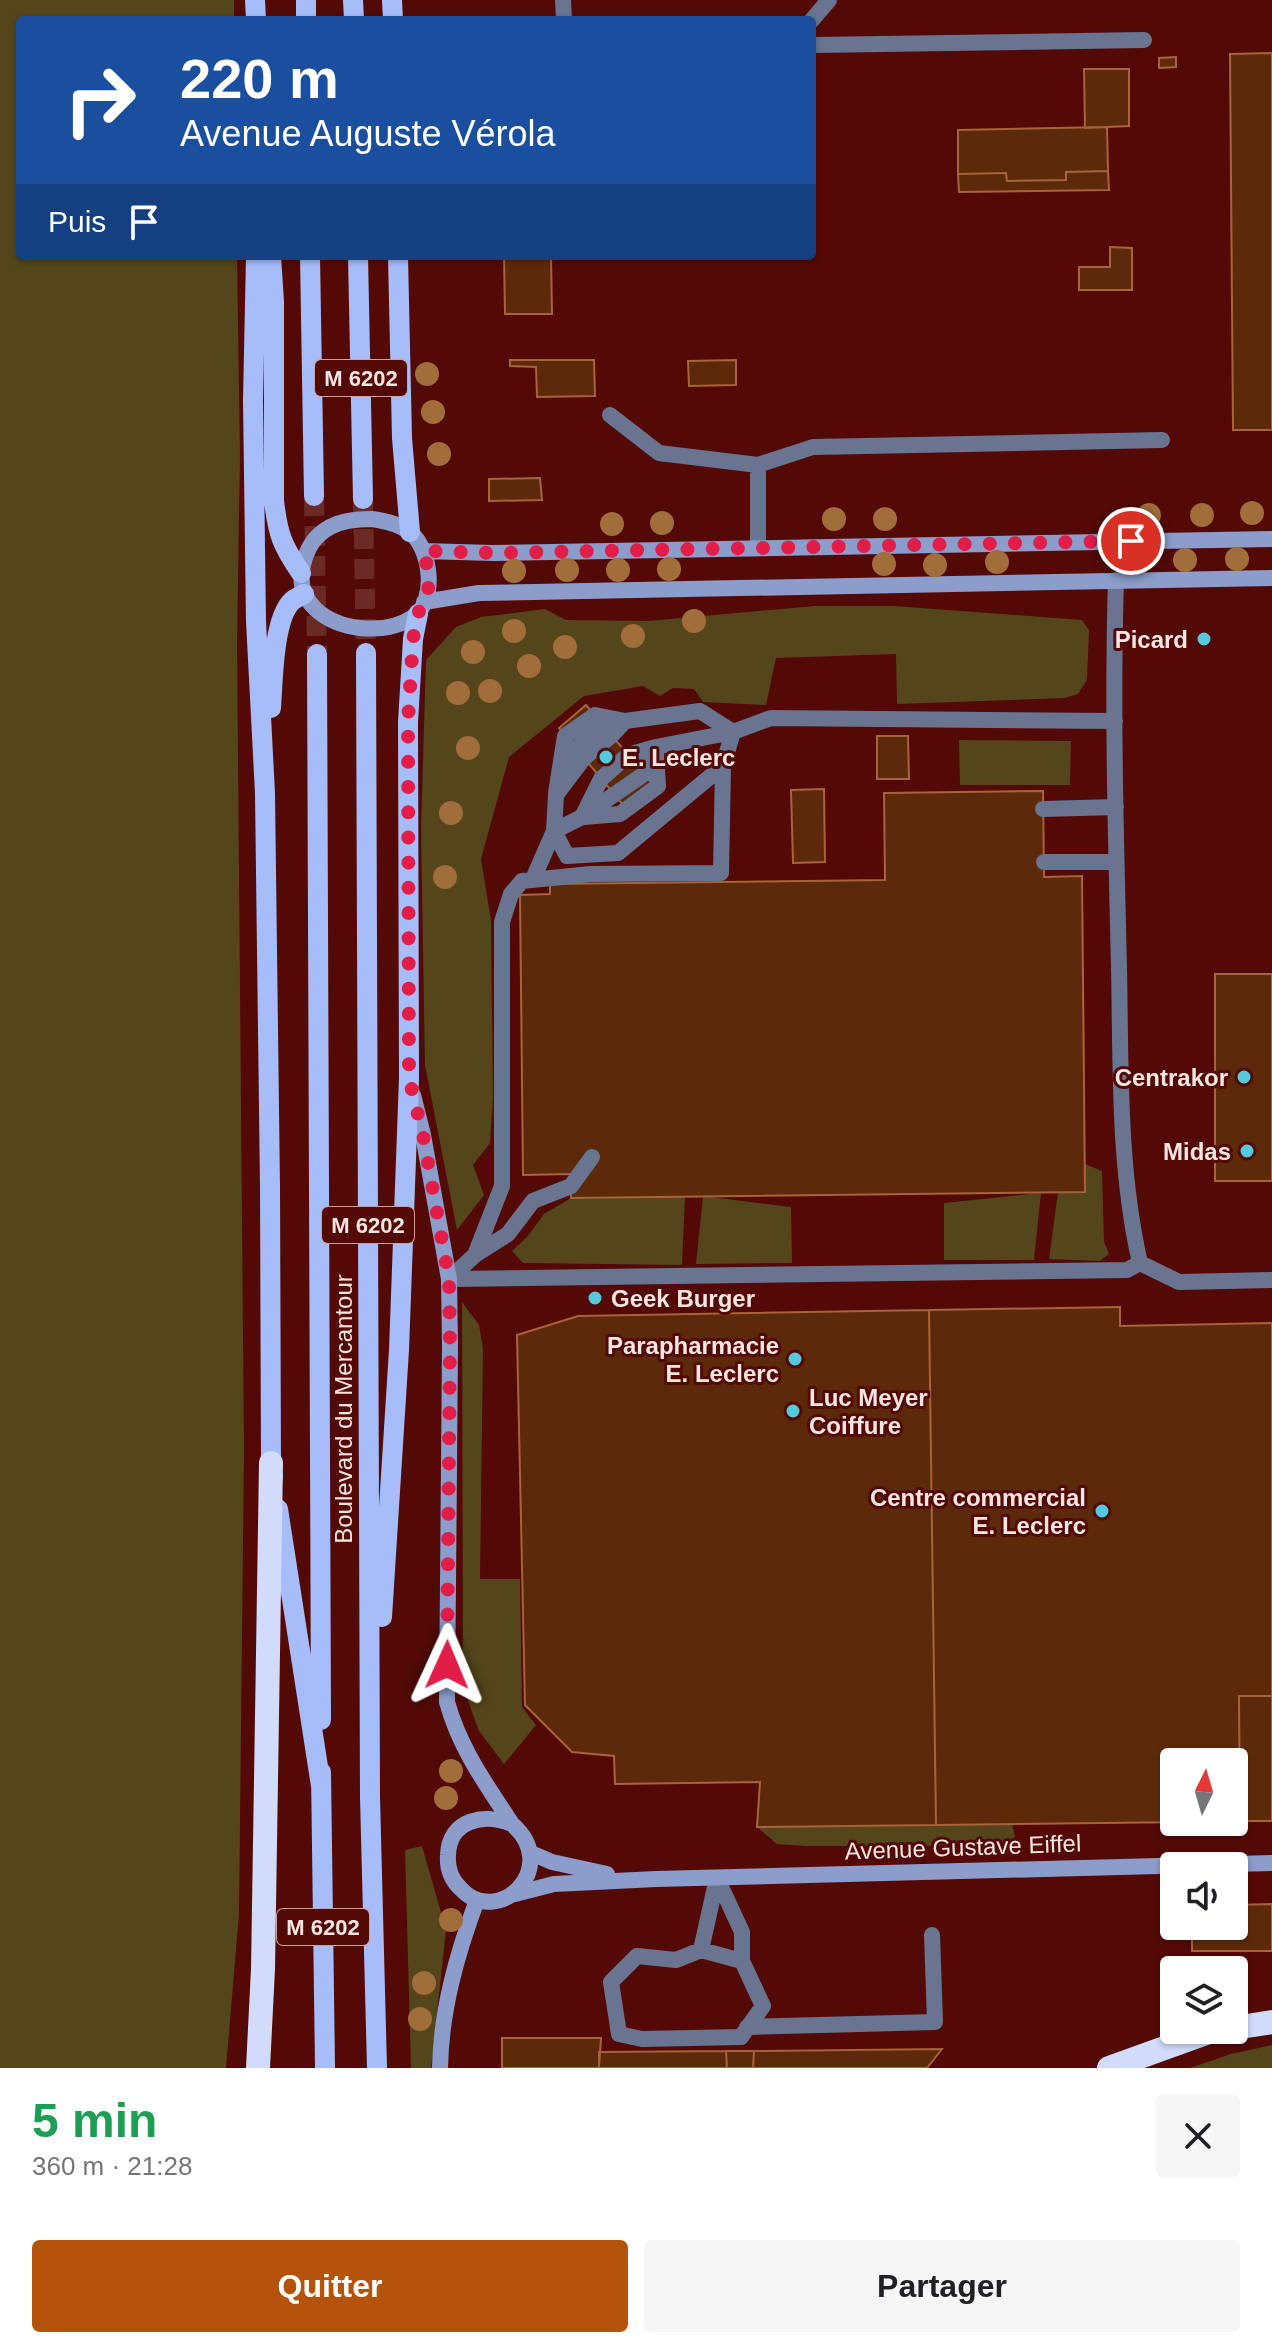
<!DOCTYPE html>
<html lang="fr">
<head>
<meta charset="utf-8">
<style>
  :root { --surface:#fff; --page:#f6f6f6; --text:#202124; --muted:#757577; --accent:#b45309 }
  body { margin:0; font-family:Helvetica,sans-serif; background:var(--page); color:var(--text); height:100vh; display:flex; flex-direction:column; font-size:30px; white-space:nowrap }
  * { box-sizing:border-box; margin:0 }
  p { font-size:26px; color:var(--muted) }
  .icon { flex:none; width:44px; height:44px; fill:none; stroke:currentColor; stroke-width:2; stroke-linecap:round; stroke-linejoin:round }
  .map { position:relative; height:2068px; overflow:hidden }
  .sheet { display:flex; flex-direction:column; background:var(--surface); flex:1 }
  .sheet>* { flex:none }
  .banner { position:absolute; left:16px; top:16px; width:800px; height:244px; border-radius:8px; box-shadow:0 2px 6px #0004; background:#1a4fa0; color:#fff; overflow:hidden }
  .needle { width:52px; rotate:5deg }
  .buttons { position:absolute; left:1160px; top:1748px; display:grid; gap:16px }
  .buttons a { display:grid; place-items:center; width:88px; height:88px; border-radius:8px; background:var(--surface); box-shadow:0 2px 6px #0004; font-size:40px }
  .pin { position:absolute; display:grid; place-items:center; width:68px; height:68px; color:#fff; margin:-34px; border:4px solid #fff; border-radius:50%; box-shadow:0 2px 8px #0007 }
  .me { position:absolute; width:88px; margin:-44px; rotate:1deg; stroke-linejoin:round; filter:drop-shadow(0 0 6px #0008) }
  .turn { display:flex; align-items:center; gap:28px; height:168px; padding:0 32px; font-size:36px }
  .turn .icon { width:104px; height:104px; stroke-width:2.5 }
  .turn b { display:block; font-size:56px; line-height:68px }
  .then { display:flex; align-items:center; height:76px; padding:0 32px; background:#0003; gap:16px; font-size:30px }
  .round { display:grid; place-items:center; flex:none; width:84px; height:84px; border-radius:8px; background:var(--page) }
  .headline { display:flex; align-items:center; justify-content:space-between; height:136px; padding:0 32px }
  h1 { font-size:48px; font-weight:700; line-height:60px; color:#1e9e55 }
  .action { display:flex; gap:16px; margin-top:auto; padding:16px 32px }
  .action a { flex:1; height:92px; border-radius:8px; background:var(--accent); color:#fff; font-size:32px; font-weight:700; line-height:92px; text-align:center }
  .action a+a { background:var(--page); color:var(--text) }
  .map>svg:first-child { display:block }
  .green { fill:#55451b }
  .building { fill:#5c2a0a; stroke:#a9633b; stroke-width:2 }
  .lines { fill:none; stroke-linecap:round; stroke-linejoin:round }
  .primary-tunnel { stroke:#6c2a27; stroke-width:20; stroke-dasharray:20 10; stroke-linecap:butt }
  .lane { stroke:#697491; stroke-width:16 }
  .street { stroke:#697491; stroke-width:16 }
  .secondary { stroke:#8c9dcc; stroke-width:16 }
  .primary { stroke:#a7bdfa; stroke-width:20 }
  .highway { stroke:#d0dcf9; stroke-width:24 }
  .tree { fill:#a16d3a }
  .route { stroke:#e11d48; stroke-width:14; stroke-dasharray:0 25.2 }
  .poi-dot { fill:#54cadc; stroke:#530906; stroke-width:3 }
  .labels { text-anchor:middle; dominant-baseline:central; stroke-width:6; stroke-linejoin:round; paint-order:stroke }
  .shield { fill:#530906; stroke:#c7a4a1; stroke-width:2 }
  .shield-label { font-size:22px; font-weight:bold; fill:#f9e6e3 }
  .poi-label { font-size:24px; font-weight:bold; fill:#f9e6e3; stroke:#530906; text-anchor:end }
  .street-label { font-size:24px; fill:#f9e6e3; stroke:#530906 }
</style>
</head>
<body>
<div class="map">
<svg width="1272" height="2068" viewBox="0 0 1272 2068">
  <rect width="100%" height="100%" fill="#530906"/>
  <path class="green" d="M0,0H234V20H20V256H237L240,455L237,643L244,1450L239,1914L226,2068H0Z
    M815,606H894L1082,620L1089,630L1087,680L1078,694L1065,698L897,704L896,654L776,658L766,705L703,702L694,689L673,688L660,696L643,686L584,696L509,757L481,859L491,921L493,1098L490,1143L473,1165L484,1195L457,1230L425,1065L421,829L426,660L456,627L481,617L545,609L566,620L648,621Z
    M959,740L1071,741L1070,785H960Z
    M1085,1164L1102,1171L1104,1242L1109,1254L1100,1261L1049,1259L1058,1192H1085Z
    M1041,1193L1034,1260H944V1203Z
    M685,1196L682,1265L523,1263L512,1251L527,1237L544,1214L571,1198Z
    M703,1196L791,1207L792,1263L696,1264Z
    M462,1302L479,1325L483,1348L480,1579H520L522,1707L536,1725L504,1764L479,1731L468,1701L463,1672Z
    M1012,1824L1015,1837L1004,1846H806L777,1844L757,1827Z
    M422,1846L446,1930L431,2068H411L405,1850Z
    M1272,2045V2068H1190L1231,2054Z"/>
  <path class="building" d="M1272,53V430H1233L1230,54Z
    M1176,57V67L1159,68V58Z
    M1084,69H1129V126L1085,128Z
    M1107,127L1108,171L1066,172V180L1007,181L1006,173L958,174V130Z
    M1108,171L1109,190L959,192L958,174L1006,173L1007,181L1066,180V172Z
    M1110,247L1132,248V290H1079V267H1110Z
    M504,256H551L552,314H505Z
    M510,360H594L595,396L537,397L536,367L510,366Z
    M736,360V385L689,386L688,361Z
    M540,478L542,500L489,501V479Z
    M586,705L652,783L624,806L559,728Z
    M877,736H908L909,779H877Z
    M824,789L825,862L793,863L791,790Z
    M1043,791L1044,877L1082,876L1085,1192L571,1198V1174L523,1175L520,895L550,894V884L885,880L884,793Z
    M1215,974H1272V1181H1215Z
    M1120,1307V1326L1272,1323V1696H1239L1240,1821L1234,1822V1762H1174V1822H1188L936,1825L929,1310Z
    M929,1310L936,1825L757,1827L760,1782L615,1784L614,1756L572,1752L525,1705L517,1335L578,1316Z
    M1239,1696H1272V1821H1240Z
    M1272,1904V1951H1192V1926H1234V1905Z
    M502,2038H601L599,2068H502Z
    M942,2049L927,2068H753L754,2051Z
    M726,2051L727,2068H599V2052Z
    M726,2051H754L753,2068H727Z"/>
  <g class="lines">
    <path class="primary-tunnel" d="M314,496L317,654
      M363,499L366,653"/>
    <path class="lane" d="M563,0L564,20
      M812,20L829,0
      M610,415L659,453L758,465
      M758,548V465L813,447L1162,440
      M1116,580C1112,709 1116,839 1119,968C1121,1066 1118,1167 1140,1263
      M723,766L618,853L567,856L554,831L556,795L584,758L612,735L625,721L700,711L733,732
      M566,771L576,749L602,724L617,722
      M556,793L565,736L595,715L625,721
      M1043,809L1116,807
      M583,815L601,779L628,755L656,747
      M584,817L620,814L658,786L656,753
      M1044,862H1116
      M533,879L554,831L582,817L644,774L656,747L733,732
      M475,1255L508,1234L533,1201L571,1186L592,1157
      M1140,1263L1179,1282L1272,1280
      M449,1279L475,1255L502,1186V922L511,894L522,881L591,874L721,873L723,766L733,732L771,718L1115,721
      M449,1279L1127,1270L1140,1263
      M717,1878L742,1932V1961L763,2006L741,2037L642,2039L619,2034L611,1982L637,1956L676,1960L701,1950Z
      M701,1950L742,1961
      M747,2027L935,2022L932,1935"/>
    <path class="street" d="M812,45L1144,40"/>
    <path class="secondary" d="M372,519C386,521 401,524 412,534C431,551 437,602 413,617C397,628 380,630 360,628C327,624 294,603 303,565C307,548 314,536 330,527C343,520 358,519 372,519Z
      M423,551L493,553L1272,539
      M424,602L479,593L1272,578
      M413,1095L423,1135L449,1279L450,1346L447,1702C460,1749 486,1784 512,1824C562,1867 498,1930 460,1888C451,1879 447,1868 448,1855C449,1819 485,1813 512,1824
      M531,1853L552,1862L607,1874
      M515,1894L554,1884L656,1879L1272,1863
      M440,2068C441,2010 457,1954 477,1900"/>
    <path class="primary" d="M255,0L256,20
      M306,0V20
      M353,0L354,20
      M392,0L393,20
      M256,256L253,400L256,621L265,793L270,1187L271,1463L273,1477
      M271,256L274,302V501C278,535 282,545 301,573
      M310,256L314,496
      M358,256L363,499
      M398,256L402,438L410,532
      M366,653L370,1797L377,2068
      M317,654L321,1720
      M271,708C273,682 273,619 292,601C296,598 300,596 304,594
      M278,1509L321,1786
      M382,1617L399,1350L409,1078L408,722L413,639L418,614
      M321,1772L325,2068"/>
    <path class="highway" d="M1234,2028L1272,2022
      M258,2068L263,1969L271,1463
      M1109,2068L1209,2032L1223,2030"/>
  </g>
  <g class="tree">
    <circle cx="427" cy="374" r="12"/>
    <circle cx="433" cy="412" r="12"/>
    <circle cx="439" cy="454" r="12"/>
    <circle cx="1252" cy="513" r="12"/>
    <circle cx="1149" cy="515" r="12"/>
    <circle cx="1202" cy="515" r="12"/>
    <circle cx="834" cy="519" r="12"/>
    <circle cx="885" cy="519" r="12"/>
    <circle cx="662" cy="523" r="12"/>
    <circle cx="612" cy="524" r="12"/>
    <circle cx="1237" cy="559" r="12"/>
    <circle cx="1133" cy="560" r="12"/>
    <circle cx="1185" cy="560" r="12"/>
    <circle cx="997" cy="562" r="12"/>
    <circle cx="884" cy="564" r="12"/>
    <circle cx="935" cy="565" r="12"/>
    <circle cx="669" cy="569" r="12"/>
    <circle cx="567" cy="570" r="12"/>
    <circle cx="618" cy="570" r="12"/>
    <circle cx="514" cy="571" r="12"/>
    <circle cx="694" cy="621" r="12"/>
    <circle cx="514" cy="631" r="12"/>
    <circle cx="633" cy="636" r="12"/>
    <circle cx="565" cy="647" r="12"/>
    <circle cx="473" cy="652" r="12"/>
    <circle cx="529" cy="666" r="12"/>
    <circle cx="490" cy="691" r="12"/>
    <circle cx="458" cy="693" r="12"/>
    <circle cx="468" cy="748" r="12"/>
    <circle cx="451" cy="813" r="12"/>
    <circle cx="445" cy="877" r="12"/>
    <circle cx="451" cy="1771" r="12"/>
    <circle cx="446" cy="1798" r="12"/>
    <circle cx="451" cy="1920" r="12"/>
    <circle cx="424" cy="1983" r="12"/>
    <circle cx="420" cy="2019" r="12"/>
  </g>
  <g class="lines">
    <path class="route" d="M447,1665L450,1346L449,1279L423,1135L409,1078L408,722L413,639L418,614L429,586L428,569L423,551L493,553L1131,541"/>
  </g>
  <g class="poi-dot">
    <circle cx="1204" cy="639" r="8"/>
    <circle cx="606" cy="757" r="8"/>
    <circle cx="1244" cy="1077" r="8"/>
    <circle cx="1247" cy="1151" r="8"/>
    <circle cx="595" cy="1298" r="8"/>
    <circle cx="795" cy="1359" r="8"/>
    <circle cx="793" cy="1411" r="8"/>
    <circle cx="1102" cy="1511" r="8"/>
  </g>
  <g class="labels">
    <g class="shield">
      <rect x="315" y="360" width="92" height="36" rx="6"/>
      <rect x="322" y="1207" width="92" height="36" rx="6"/>
      <rect x="277" y="1909" width="92" height="36" rx="6"/>
    </g>
    <g class="shield-label">
      <text x="361" y="378">M 6202</text>
      <text x="368" y="1225">M 6202</text>
      <text x="323" y="1927">M 6202</text>
    </g>
    <g class="poi-label">
      <text x="1188" y="639">Picard</text>
      <text x="622" y="757" text-anchor="start">E. Leclerc</text>
      <text x="1228" y="1077">Centrakor</text>
      <text x="1231" y="1151">Midas</text>
      <text x="611" y="1298" text-anchor="start">Geek Burger</text>
      <text x="779" y="1345">Parapharmacie<tspan x="779" dy="28">E. Leclerc</tspan></text>
      <text x="809" y="1397" text-anchor="start">Luc Meyer<tspan x="809" dy="28">Coiffure</tspan></text>
      <text x="1086" y="1497">Centre commercial<tspan x="1086" dy="28">E. Leclerc</tspan></text>
    </g>
    <g class="street-label">
      <text transform="translate(343 1409) rotate(-90)">Boulevard du Mercantour</text>
      <text transform="translate(963 1847) rotate(-2)">Avenue Gustave Eiffel</text>
    </g>
  </g>
</svg>
<div class="buttons">
<a><svg class="needle" viewBox="-14 -14 28 28"><path d="M0-13l5 13h-10z" fill="#e53935"/><path d="M0 13l5-13h-10z" fill="#757577"/></svg></a>
<a><svg class="icon" aria-label="sound" viewBox="0 0 24 24"><path d="M4 9h4l5-4v14l-5-4H4zM17 9q2 3 0 6"/></svg></a>
<a><svg class="icon" aria-label="layers" viewBox="0 0 24 24"><path d="M12 4l9 5-9 5-9-5zM3 14l9 5 9-5"/></svg></a>
</div>
<div class="pin" style="left:1131px;top:541px;background:#d93025"><svg class="icon" aria-label="arrive" viewBox="0 0 24 24"><path d="M6 21V4h12l-3 4 3 4H6"/></svg></div>
<svg class="me" style="left:447px;top:1665px" viewBox="-20 -20 40 40"><path d="M0-17L14 15 0 8-14 15z" fill="#e11d48" stroke="#fff" stroke-width="4"/></svg>
<div class="banner">
<div class="turn"><svg class="icon" aria-label="right" viewBox="0 0 24 24"><path d="M7 20v-9h11M14 6l5 5-5 5"/></svg><div><b>220 m</b>Avenue Auguste Vérola</div></div>
<div class="then">Puis<svg class="icon" aria-label="arrive" viewBox="0 0 24 24"><path d="M6 21V4h12l-3 4 3 4H6"/></svg></div>
</div>
</div>
<section class="sheet">
<div class="headline"><div><h1>5 min</h1><p>360 m · 21:28</p></div><a class="round"><svg class="icon" aria-label="close" viewBox="0 0 24 24"><path d="M6 6l12 12M18 6L6 18"/></svg></a></div>
<div class="action"><a>Quitter</a><a>Partager</a></div>
</section>
</body>
</html>
